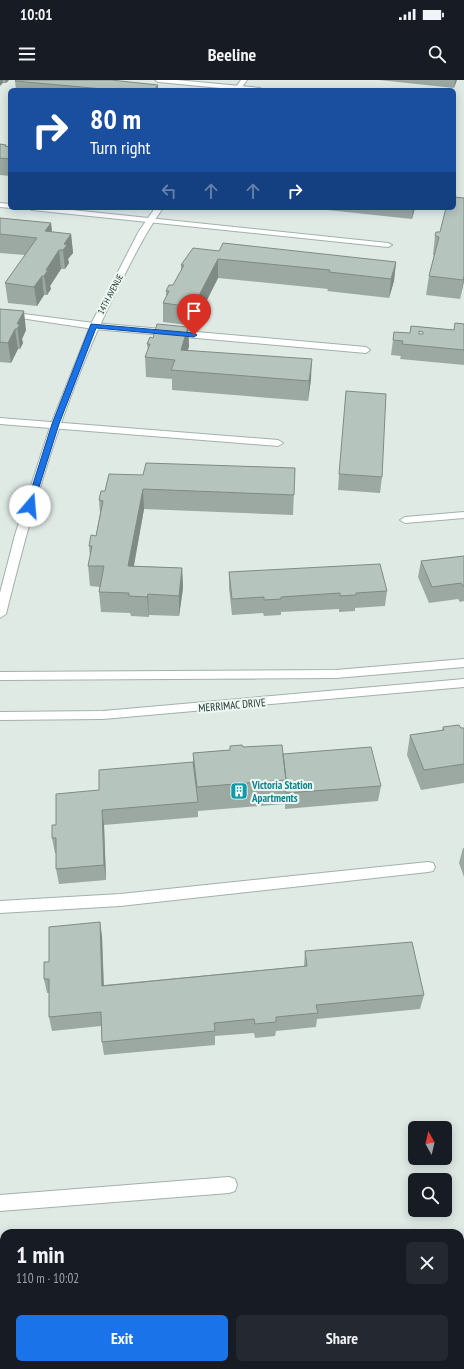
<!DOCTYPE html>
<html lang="en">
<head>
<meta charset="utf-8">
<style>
  :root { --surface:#171b24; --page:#242831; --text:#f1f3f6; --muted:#9ea1a6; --accent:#1a73e8 }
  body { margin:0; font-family:"PT Sans Narrow",sans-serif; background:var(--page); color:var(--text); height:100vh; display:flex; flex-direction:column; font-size:15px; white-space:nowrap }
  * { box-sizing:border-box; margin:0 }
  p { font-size:13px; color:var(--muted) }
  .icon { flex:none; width:22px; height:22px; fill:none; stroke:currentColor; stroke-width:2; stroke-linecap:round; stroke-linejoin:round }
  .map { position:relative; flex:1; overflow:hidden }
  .side { position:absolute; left:0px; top:1149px; width:464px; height:140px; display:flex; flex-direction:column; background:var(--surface); border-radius:12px 12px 0 0; box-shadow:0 2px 10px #0003 }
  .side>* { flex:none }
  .guide { position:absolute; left:8px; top:8px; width:448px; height:122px; border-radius:6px; box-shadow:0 2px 10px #0003; background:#1a4fa0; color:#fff; overflow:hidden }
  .needle { width:26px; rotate:352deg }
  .tools { position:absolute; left:408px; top:1041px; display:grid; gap:8px }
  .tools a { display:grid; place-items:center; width:44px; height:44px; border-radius:6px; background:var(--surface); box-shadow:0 2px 10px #0003; font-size:20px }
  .pin { position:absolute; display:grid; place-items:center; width:34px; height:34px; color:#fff; margin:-41px -17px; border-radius:50% 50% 50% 0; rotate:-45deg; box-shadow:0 0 4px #0007 }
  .pin .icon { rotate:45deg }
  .me { position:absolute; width:44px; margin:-22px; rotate:18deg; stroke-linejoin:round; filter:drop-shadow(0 0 3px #0008) }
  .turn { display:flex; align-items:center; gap:14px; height:84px; padding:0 16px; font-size:18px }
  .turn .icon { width:52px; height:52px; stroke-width:2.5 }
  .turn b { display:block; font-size:28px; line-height:34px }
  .lanes { display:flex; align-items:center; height:38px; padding:0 16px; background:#0003; justify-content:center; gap:20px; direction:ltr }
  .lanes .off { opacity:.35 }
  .round { display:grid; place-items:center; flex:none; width:42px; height:42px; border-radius:6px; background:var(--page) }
  .summary { display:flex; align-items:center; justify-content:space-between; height:68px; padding:0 16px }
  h1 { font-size:24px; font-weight:700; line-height:30px }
  .button { display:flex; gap:8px; margin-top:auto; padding:8px 16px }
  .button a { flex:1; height:46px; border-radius:6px; background:var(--accent); color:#fff; font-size:16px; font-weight:700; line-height:46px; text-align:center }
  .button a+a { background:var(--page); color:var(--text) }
  .status { display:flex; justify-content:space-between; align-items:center; height:28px; padding:0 20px; background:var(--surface); direction:ltr }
  .status svg { height:11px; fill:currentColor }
  header { display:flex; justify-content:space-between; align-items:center; height:52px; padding:0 16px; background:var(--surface); font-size:18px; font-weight:700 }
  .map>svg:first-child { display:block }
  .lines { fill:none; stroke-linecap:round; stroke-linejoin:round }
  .service-casing { stroke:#a2b1ac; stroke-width:2 }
  .tertiary-casing { stroke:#a2b1ac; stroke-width:2 }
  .service { fill:#fff; fill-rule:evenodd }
  .tertiary { fill:#fff; fill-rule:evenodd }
  .wall { fill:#9ca9a3; fill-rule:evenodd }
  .shaded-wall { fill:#7f8a85 }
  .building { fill:#b5c5be; stroke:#7f8a85; fill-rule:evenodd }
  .route { fill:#1a73e8; stroke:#114b97 }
  .labels { text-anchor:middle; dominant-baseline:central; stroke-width:4; stroke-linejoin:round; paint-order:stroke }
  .far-street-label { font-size:9px; fill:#213933; stroke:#eff7f3 }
  .street-label { font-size:11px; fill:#213933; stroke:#eff7f3 }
  .culture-label { font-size:11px; font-weight:bold; fill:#0d838f; stroke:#eff7f3; text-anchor:start }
</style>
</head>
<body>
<div class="status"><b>10:01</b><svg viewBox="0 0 49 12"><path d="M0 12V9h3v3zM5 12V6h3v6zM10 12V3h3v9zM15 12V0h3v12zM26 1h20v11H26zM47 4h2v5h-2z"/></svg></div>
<header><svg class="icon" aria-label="menu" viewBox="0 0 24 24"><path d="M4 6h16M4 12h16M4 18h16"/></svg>Beeline<svg class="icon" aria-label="search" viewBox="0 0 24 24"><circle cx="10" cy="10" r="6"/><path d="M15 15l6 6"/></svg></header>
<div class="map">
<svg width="464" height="1289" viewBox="0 0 464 1289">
  <rect width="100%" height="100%" fill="#dfeae5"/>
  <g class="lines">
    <defs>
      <path id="service" d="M155,0H177L260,8L263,10H241L158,2Z
        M0,123L10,124L11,128L0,127Z
        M28,128H53L388,163L392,165L388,167L32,130Z
        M0,231L94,243L366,267L370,270L366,273L94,249L0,235Z
        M0,338L278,360L283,363L278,366L0,344Z
        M464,432V438L405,443L400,440L405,437Z
        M428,782L433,783L435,787L433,791L428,792L120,826L0,833V821L120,814Z
        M229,1097L235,1099L237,1105L235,1111L229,1113L0,1131V1115Z"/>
      <path id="tertiary" d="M241,0H247L240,10H234Z
        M155,128H163C146,152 134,176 121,202C67,306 34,420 6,534L0,538V513L15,455L51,344L90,246L139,151Z
        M464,579V587L336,598L0,600V592L336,590Z
        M464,599V607L103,639L0,640V632L103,631Z"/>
    </defs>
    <use href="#service" class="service-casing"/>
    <use href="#tertiary" class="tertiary-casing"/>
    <use href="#service" class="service"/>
    <use href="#tertiary" class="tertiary"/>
  </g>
  <path class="wall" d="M0,0H9L6,3H3Z
    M379,0H457L454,8Z
    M15,1L158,10H16Z
    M0,64L6,66L10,67V96L0,95Z
    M464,118V201L460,219L426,215L429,196L434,175H433L435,156L440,152Z
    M309,128H415L412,139Z
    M0,138L51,143L52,152L71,154L73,173L68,179L69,183L65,189H61L50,206L51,209L47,215H44L37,226L8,223L5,203L25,175L0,173Z
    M219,171L396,182L394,201L389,218L327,211L328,209L218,198L194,246L163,242V223L166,217V211L173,205L181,191V185Z
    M0,229L26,250L22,259L23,263L20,269H18L11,283L0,282Z
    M455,243L464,244V285L400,279L401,276L391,275L394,252L410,253L411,246L454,250ZM419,251L423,252V254H419Z
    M188,247L189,266L188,270L311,299L308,321L172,310V299L146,297L145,277L148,270L147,264L153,258Z
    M295,388L293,435L144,429L134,486L182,488L183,508L179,536L149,535V537L131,536L130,533L101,532L99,512L100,507L90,506L88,486L90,477L89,466L96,456L100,433L99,420L105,411L143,395Z
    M339,394L382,397L380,413L338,410Z
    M464,476V521L460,522L458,519L429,523L418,497L421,481Z
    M229,492L387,511L385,526L355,528V531L339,532V529L281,532V535L264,536L263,533L232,535L229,508Z
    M443,647L461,648H464V703L421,710L407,675L410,655L442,650Z
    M243,667L283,674L381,706L378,721L285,729V722V724L198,731V737L104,745L106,800L59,804L56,789V773H55L52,758L56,745L99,710L193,682V673L230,670Z
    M463,768H464V797L459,783Z
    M100,842L102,857L104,905L304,886L305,871L424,915L420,929L317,939L316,947L276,951L275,956L255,958L254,953L215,956V965L104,975L102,962L101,946L52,951L49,937V913H47L44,899L49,882Z"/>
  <path class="shaded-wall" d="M0,0H3V3L0,6Z
    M5,0H9L6,3Z
    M455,0H457L454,8Z
    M158,5V10H154Z
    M413,128H415L412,139Z
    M51,143L53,162L45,151Z
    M71,154L73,173L68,179L69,183L65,189L63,170L64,164Z
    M59,170L61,189L50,206L51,209L47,215L44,196L46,190Z
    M218,179V198L194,246L193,227Z
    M396,182L394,201L389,218L391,199Z
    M42,196L44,215L37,226L34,207Z
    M464,196V201L460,219Z
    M24,231L26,250L22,259L23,263L20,269L17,244Z
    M188,247L189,266L182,289L181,270Z
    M15,249L18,269L11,283L8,263Z
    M312,279L311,299L308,321L309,301Z
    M143,409L144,429L130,506L128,486Z
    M182,488L183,508L179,536V516Z
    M148,514L149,535V537L147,517Z
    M102,730L104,745L106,800L104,785Z
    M100,842L102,857L104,920L102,906Z"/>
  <path class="building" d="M16,0H111L158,5L154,10H155H102L103,9L15,1Z
    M0,64L6,65L5,66L10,67V79L0,78Z
    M454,117L464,118V196L463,200L429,196L439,157L435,156L436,152H440L446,128H454Z
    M0,138L51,143L45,151L71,154L64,164L67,165L63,170H59L46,190H48L44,196H42L34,207L5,203L37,158L0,154Z
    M223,163L396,182L391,199L329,192L330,190L218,179L193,227L163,223L169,211H166L169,205H173L184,185H181L193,168L219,171Z
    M0,229L24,231L17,244H20L17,249H15L8,263L0,262Z
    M455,243L464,244V270L402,264L403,261L393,260L394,252L410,253L411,246L454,250ZM419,251L423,252V254H419Z
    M157,244L188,247L181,270L312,279L309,301L171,290L175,280L145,277L150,264H147L150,257L153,258Z
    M346,311L386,314L382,397L339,394Z
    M146,383L295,388L294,415L143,409L128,486L182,488L179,516L148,514L147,517L129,516V513L99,512L104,486H88L92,466H89L91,455L96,456L103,421L99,420L101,411H105L109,394L143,395Z
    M464,476V506H463L461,503L432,507L421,481Z
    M380,484L387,511L356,513V515L340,516V513L281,517V519L264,520V517L232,519L229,492Z
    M459,645L461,648H464V684L424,690L410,655L444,650L443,647Z
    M242,665L243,667L282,665L286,700L197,707L193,673L230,670V666Z
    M371,667L381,706L286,713L285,706L286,700L283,674Z
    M193,682L198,722L102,730L104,785L56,789V758H52V745H56V714L99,710V690Z
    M100,842L102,906L307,886L305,871L412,862L424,915L316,925L318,933L276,937V942L255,944L254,939L214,943L215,951L102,962L101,932L49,937V899H44V882H49V847Z
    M460,1267H464V1289H109L108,1285H460Z"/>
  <path class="route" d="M91,244L194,253L197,255L194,257L96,248L59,344L33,426L27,428L26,426L52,344Z"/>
  <defs>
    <symbol id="building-square" viewBox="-11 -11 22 22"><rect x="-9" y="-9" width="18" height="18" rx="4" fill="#0f9aa8" stroke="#eff7f3"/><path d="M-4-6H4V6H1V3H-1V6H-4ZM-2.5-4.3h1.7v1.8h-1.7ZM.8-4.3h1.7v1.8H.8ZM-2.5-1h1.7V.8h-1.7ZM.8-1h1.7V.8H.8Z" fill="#fff"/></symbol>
  </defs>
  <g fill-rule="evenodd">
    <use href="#building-square" x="229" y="701" width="20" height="20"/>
  </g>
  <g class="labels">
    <g class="far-street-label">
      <text transform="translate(110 214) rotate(-62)">14TH AVENUE</text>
    </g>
    <g class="street-label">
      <text transform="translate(232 625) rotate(-5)">MERRIMAC DRIVE</text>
    </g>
    <g class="culture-label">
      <text x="252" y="705">Victoria Station<tspan x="252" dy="13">Apartments</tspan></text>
    </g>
  </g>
</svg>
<div class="tools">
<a><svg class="needle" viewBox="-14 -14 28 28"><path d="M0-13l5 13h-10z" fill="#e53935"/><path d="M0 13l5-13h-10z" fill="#9ea1a6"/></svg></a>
<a><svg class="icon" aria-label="search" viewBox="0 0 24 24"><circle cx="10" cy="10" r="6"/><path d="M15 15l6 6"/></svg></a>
</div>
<div class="pin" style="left:194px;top:255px;background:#d93025"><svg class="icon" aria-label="arrive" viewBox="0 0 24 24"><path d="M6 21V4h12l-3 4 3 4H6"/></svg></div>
<svg class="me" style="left:30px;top:426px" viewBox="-20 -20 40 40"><circle r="19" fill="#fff"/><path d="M0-13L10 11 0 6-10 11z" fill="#1a73e8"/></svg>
<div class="guide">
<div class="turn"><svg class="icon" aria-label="right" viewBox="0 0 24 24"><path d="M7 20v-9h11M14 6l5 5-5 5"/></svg><div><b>80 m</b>Turn right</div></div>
<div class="lanes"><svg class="icon off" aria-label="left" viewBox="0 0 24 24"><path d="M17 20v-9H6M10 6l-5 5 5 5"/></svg><svg class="icon off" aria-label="ahead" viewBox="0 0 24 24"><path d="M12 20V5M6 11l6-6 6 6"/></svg><svg class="icon off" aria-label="ahead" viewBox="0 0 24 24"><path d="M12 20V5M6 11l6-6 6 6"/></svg><svg class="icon" aria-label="right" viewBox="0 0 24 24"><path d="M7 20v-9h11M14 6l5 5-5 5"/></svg></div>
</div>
<section class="side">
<div class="summary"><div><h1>1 min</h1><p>110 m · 10:02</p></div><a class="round"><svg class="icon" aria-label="close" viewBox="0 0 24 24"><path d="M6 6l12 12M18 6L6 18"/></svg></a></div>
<div class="button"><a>Exit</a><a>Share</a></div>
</section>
</div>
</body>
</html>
